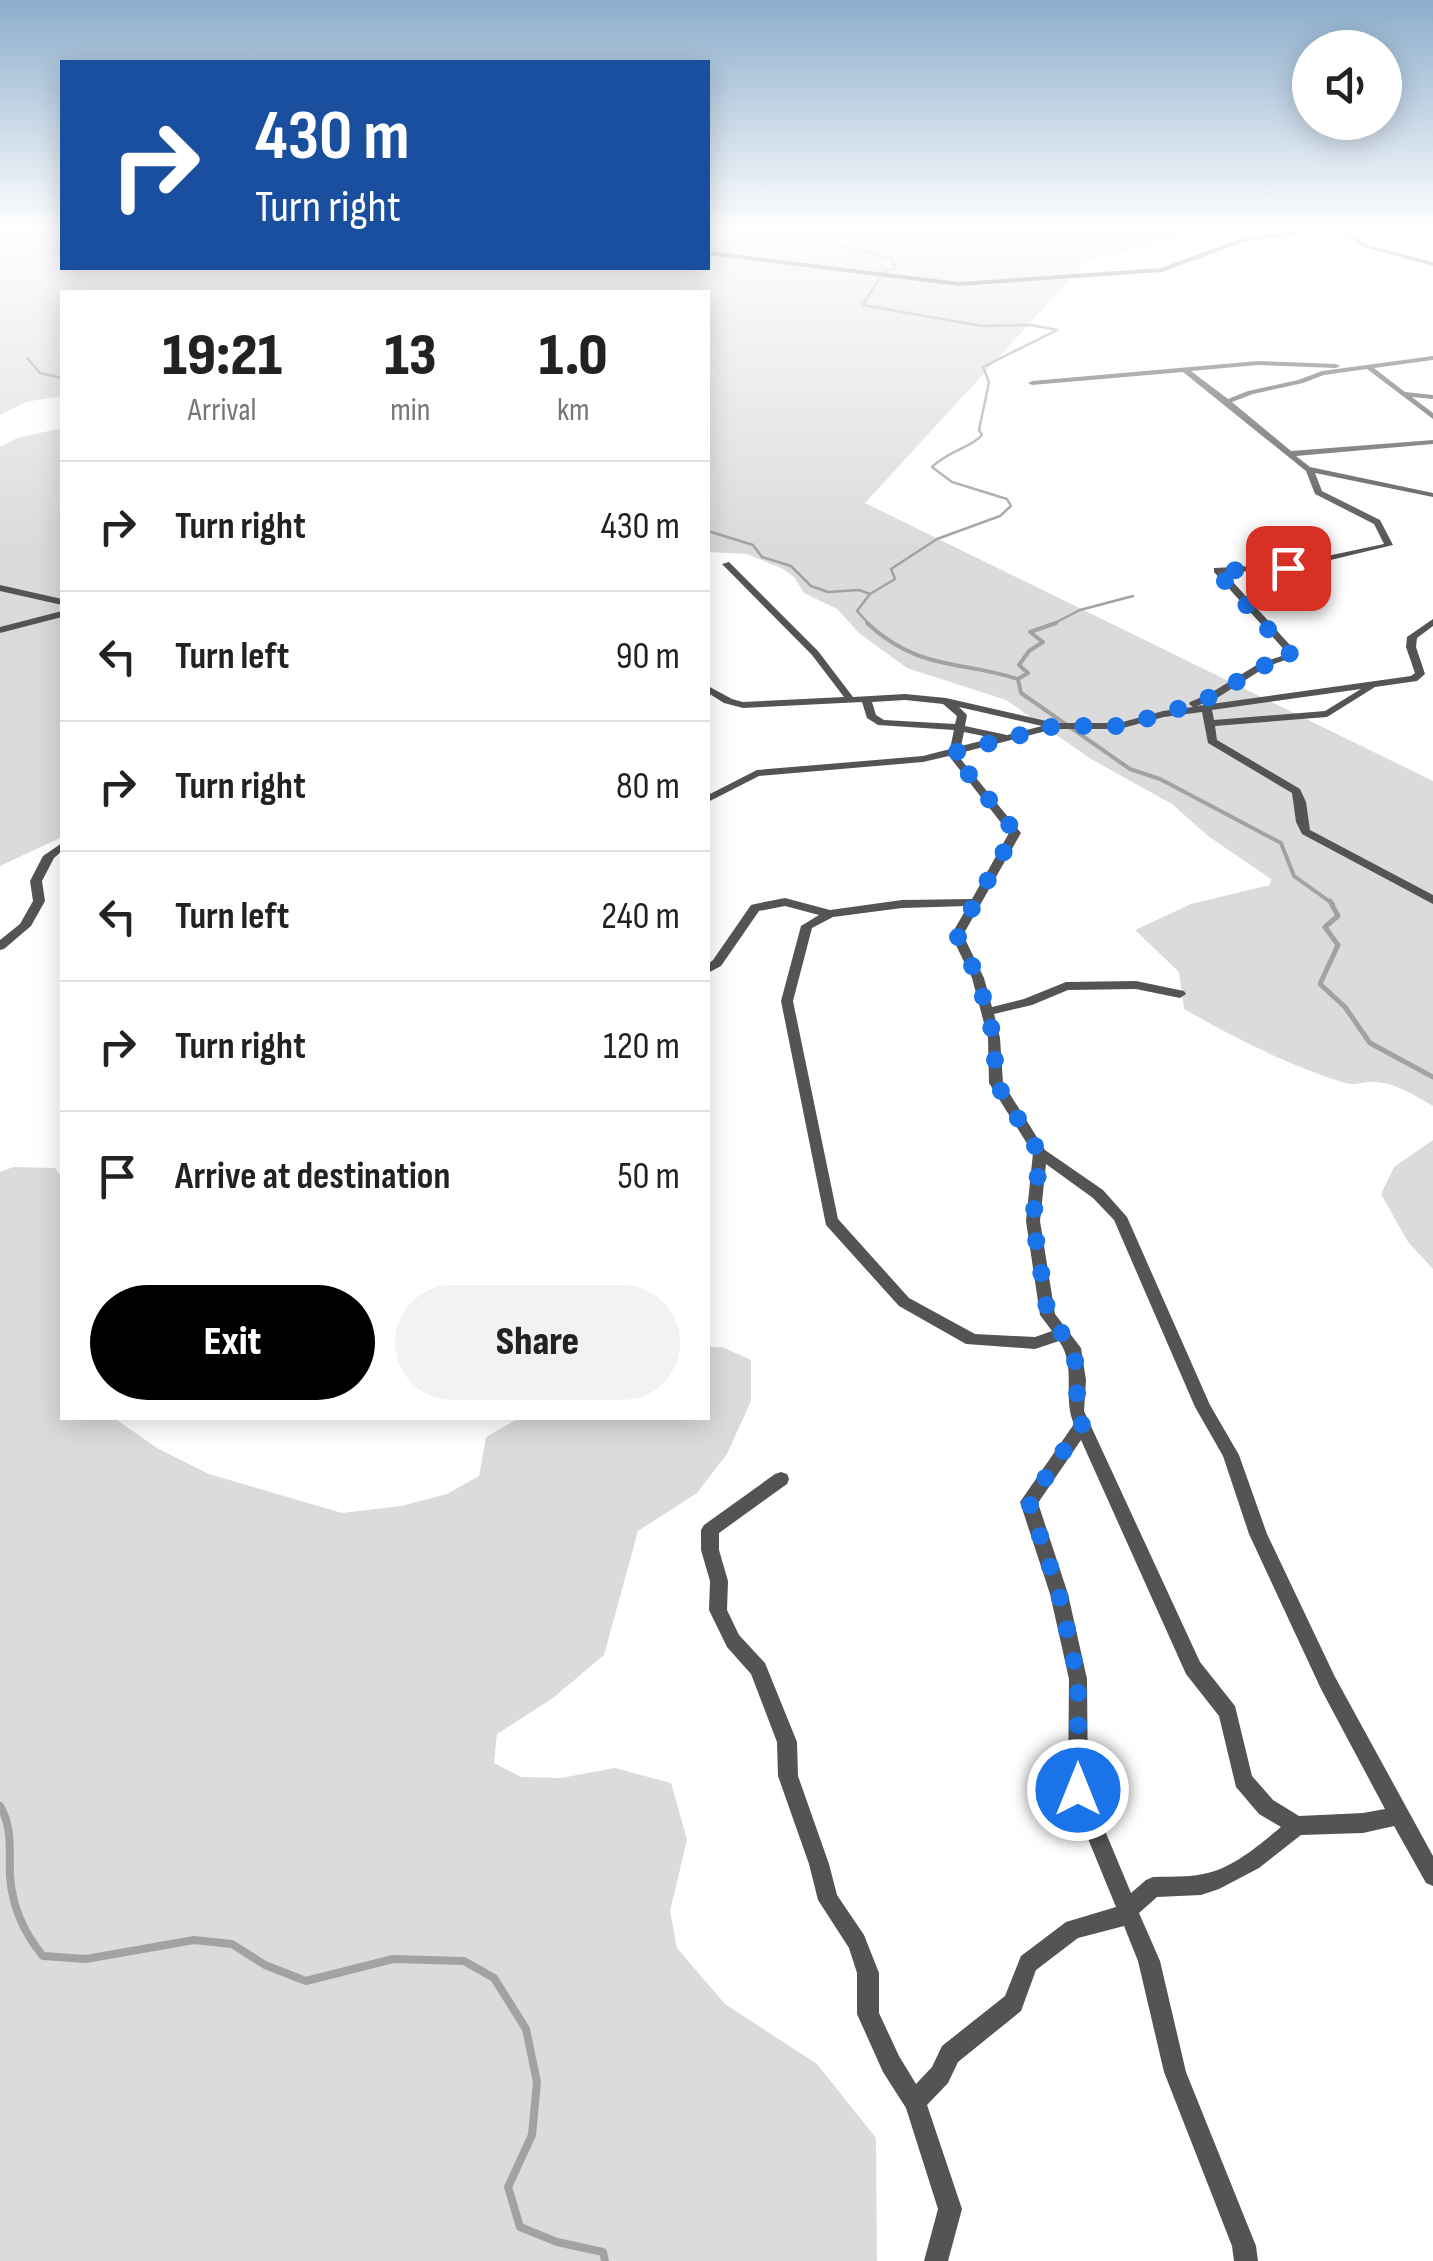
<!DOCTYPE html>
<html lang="en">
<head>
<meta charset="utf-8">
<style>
  :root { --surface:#fff; --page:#f2f2f2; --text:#222; --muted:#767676; --line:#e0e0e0; --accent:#000 }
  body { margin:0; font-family:"Sofia Sans Condensed",sans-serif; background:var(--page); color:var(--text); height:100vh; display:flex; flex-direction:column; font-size:38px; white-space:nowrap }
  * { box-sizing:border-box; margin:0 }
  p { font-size:32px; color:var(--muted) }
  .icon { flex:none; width:55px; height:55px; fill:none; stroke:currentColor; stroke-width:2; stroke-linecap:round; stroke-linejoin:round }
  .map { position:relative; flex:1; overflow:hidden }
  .panel { position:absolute; left:60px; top:290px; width:650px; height:1130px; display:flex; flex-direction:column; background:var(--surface); border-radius:0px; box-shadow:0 5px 25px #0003 }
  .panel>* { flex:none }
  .banner { position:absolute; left:60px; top:60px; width:650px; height:210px; border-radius:0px; box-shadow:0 5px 25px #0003; background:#1a4fa0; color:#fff; overflow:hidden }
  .buttons { position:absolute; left:1292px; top:30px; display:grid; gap:20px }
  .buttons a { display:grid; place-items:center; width:110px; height:110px; border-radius:50%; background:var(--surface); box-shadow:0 5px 25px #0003; font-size:50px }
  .pin { position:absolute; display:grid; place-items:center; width:85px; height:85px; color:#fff; margin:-42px; border-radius:20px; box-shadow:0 5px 15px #0006 }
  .me { position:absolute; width:110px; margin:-55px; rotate:0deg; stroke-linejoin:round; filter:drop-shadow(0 0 8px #0008) }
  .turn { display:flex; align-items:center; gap:35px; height:210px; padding:0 30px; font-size:45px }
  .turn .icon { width:130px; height:130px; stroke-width:2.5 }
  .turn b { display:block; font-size:70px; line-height:85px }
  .eta { display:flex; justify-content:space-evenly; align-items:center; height:170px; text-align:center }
  .eta b { font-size:60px; font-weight:800; line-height:70px }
  .primary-button { display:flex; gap:20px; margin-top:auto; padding:20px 30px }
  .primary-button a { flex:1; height:115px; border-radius:60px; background:var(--accent); color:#fff; font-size:40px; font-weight:800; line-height:115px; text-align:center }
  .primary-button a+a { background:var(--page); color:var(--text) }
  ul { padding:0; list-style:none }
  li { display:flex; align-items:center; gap:30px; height:130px; padding:0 30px; border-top:2px solid var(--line) }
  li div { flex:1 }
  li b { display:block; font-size:38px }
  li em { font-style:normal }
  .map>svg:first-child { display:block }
  .green { fill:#dbdbdb }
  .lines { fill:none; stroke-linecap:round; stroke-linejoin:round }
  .stream-far3 { stroke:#a2a2a2; stroke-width:2.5 }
  .stream-far2 { stroke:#a2a2a2; stroke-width:4 }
  .stream-far1 { stroke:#a2a2a2; stroke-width:5 }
  .stream { stroke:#a2a2a2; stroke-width:8 }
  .street { fill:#545454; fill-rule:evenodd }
  .route { stroke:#1a73e8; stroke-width:18; stroke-dasharray:0 32.4 }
</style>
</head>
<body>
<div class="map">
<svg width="1433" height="2261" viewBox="0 0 1433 2261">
  <rect width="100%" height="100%" fill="#fff"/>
  <path class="green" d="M0,228H62V268H708V228H1219L1087,261L865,503L1433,781V1106C1416,1096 1396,1083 1376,1082C1365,1081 1357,1086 1345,1083C1287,1065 1237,1039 1184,1009L1179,972L1135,930L1191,904L1270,885L1271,879L1208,836L1172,804L1091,759L1006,700L907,668L859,633L837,609L804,593L794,577L783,569L747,554L708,552V292H62V396L25,402L0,415Z
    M62,428V837L0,866V447L17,438Z
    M1433,1140V1269L1408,1242L1381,1194L1394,1167Z
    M13,1167L55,1168L62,1178V1418H114L157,1448L209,1474L342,1513L401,1506L447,1494L479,1476L486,1437L519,1418H708V1347H722L751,1360V1401L727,1454L697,1493L638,1531L604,1655L553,1698L497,1734L494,1763L521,1777L561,1778L615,1768L671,1783L687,1840L670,1911L677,1948L725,2004L817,2064L876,2138L877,2261H0V1172Z"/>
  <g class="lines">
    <path class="stream-far3" d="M756,228H769
      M779,228L818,236
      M837,228L818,236L836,245L890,258L896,268L883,272L863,305L982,326L1031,325L1057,330L983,367L989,382L979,430L982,435C971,448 949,450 932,467L952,482L1007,499L1011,506L1000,516L937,539L891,569L895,579L870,594L857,611L870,625
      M27,358L40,373L62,378
      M708,531L753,545L762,557L791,566L811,586L828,592L859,590L870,594
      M1051,625L1080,610L1133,596"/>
    <path class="stream-far2" d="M867,623C919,671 958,660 1018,679L1021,693L1130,769L1160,779L1281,843L1294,876L1333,904
      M1018,679L1028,673L1019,665L1029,651L1043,642L1030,632L1056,623"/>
    <path class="stream-far1" d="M1330,901L1338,916L1325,927L1338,945L1320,984L1345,1007L1370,1043L1433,1077"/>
    <path class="stream" d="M0,1806C13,1828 9,1851 10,1876C12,1906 24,1933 43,1956L86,1959L194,1940L232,1944L265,1965L306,1981L393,1959L464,1961L494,1978L526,2029L537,2082L532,2135L508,2187L520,2227L557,2242L603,2252L605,2261"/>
    <path class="street" d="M1327,228H1350L1347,230L1367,245L1433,262V266L1363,247L1340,230L1246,241L1162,272L959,286L708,255V251L959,282L1161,268L1245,237Z
      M1433,356V360L1374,368L1405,392L1433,395V399L1412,397L1433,413V419L1367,369L1324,375L1303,383L1253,394L1232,402L1291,451L1433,440V444L1296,456L1310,467L1433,493V497L1315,473L1322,491L1380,520L1393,545L1289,570L1224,572L1299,655L1266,667L1217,698L1197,706L1411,676L1415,673L1406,647L1407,637L1433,619V626L1417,638L1416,647L1425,674L1417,681L1375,687L1327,717L1215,726L1217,740L1300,789L1306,802L1310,830L1433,895V904L1302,834L1296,822L1292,793L1208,743L1202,712L1164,717L1119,729H1054L960,753L959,757L1021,833L963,935L984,978L992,1007L1024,999L1066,982L1136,981L1184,991L1186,994L1180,998L1136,989L1068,990L1032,1005L994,1014L1000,1038L1003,1083L1045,1150L1103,1190L1127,1217L1210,1405L1239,1455L1267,1534L1335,1677L1433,1856V1886L1426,1883L1394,1826L1363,1833L1301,1835L1259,1868L1219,1889L1201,1895L1157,1897L1139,1913L1160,1961L1186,2072L1256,2246L1258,2261H1234L1232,2246L1164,2072L1138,1961L1124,1926L1078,1938L1036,1970L1021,2011L958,2062L948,2083L927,2105L962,2209L948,2261H924L938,2209L906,2108L883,2072L857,2014V1973L849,1948L818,1900L809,1864L778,1776L777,1742L751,1674L727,1647L709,1610L710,1581L701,1550V1530L704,1525L775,1474L781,1472L787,1474L789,1479L787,1484L719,1533V1550L728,1581L727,1610L739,1635L765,1663L797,1742L798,1776L829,1864L837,1895L864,1935L879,1973V2013L899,2056L916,2084L932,2067L942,2046L1005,1996L1021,1956L1066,1922L1116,1907L1068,1790L1069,1679L1050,1594L1020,1502L1074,1424C1062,1398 1077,1366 1059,1341L1035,1349L966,1344L899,1306L826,1225L781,1001L801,926L819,915L785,906L759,911L721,966L708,973V964L713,960L751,905L755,904L785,898L830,910L902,900L972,899L1009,833L949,756L923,762L759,776L708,802V795L757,770L923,756L950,749L954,730L878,725L867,718L862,702L743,708L724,703L708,693V686L732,699L743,702L844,697L812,655L722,564L729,562L818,651L853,697L905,694L946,698L1055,723H1119L1163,711L1193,707L1189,704L1190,702L1209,694L1260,663L1288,654L1214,572V568L1289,564L1384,544L1374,524L1315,494L1306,471L1183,372L1032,385L1028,383L1032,381L1258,361L1336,364L1340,366L1336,368L1258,365L1191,371L1228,399L1248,391L1298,380L1322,371ZM1361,689L1325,711L1214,720L1212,710ZM905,700L943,704L957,716L955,724L884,720L876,715L872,702ZM959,707L1042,726L1007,735L965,726L967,715ZM964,732L993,738L961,746ZM968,906L951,935L972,978L988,1038L989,1083L1033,1153L1026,1221L1040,1315L1052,1331L1035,1337L975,1334L909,1298L838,1219L793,1001L812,928L833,917L902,908ZM1046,1164L1093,1198L1114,1220L1195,1407L1223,1456L1249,1534L1321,1689L1385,1809L1363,1813L1299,1816L1273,1800L1252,1776L1235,1706L1200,1662L1084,1411L1086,1380L1081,1348L1055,1314L1040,1221ZM1081,1440L1186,1674L1219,1716L1236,1787L1259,1814L1281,1827C1259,1845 1232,1869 1203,1874C1187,1878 1169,1876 1153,1877L1146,1880L1131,1893L1088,1790L1087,1679L1068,1594L1038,1503Z
      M0,585L62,599V605L0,591Z
      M62,611V617L0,633V627Z
      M62,843V851L54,858L42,881L45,901L31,926L4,949L0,950V940L20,924L33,901L30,881L43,856Z"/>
  </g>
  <linearGradient id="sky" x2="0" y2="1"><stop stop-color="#8cadcc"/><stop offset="0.42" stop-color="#fff"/><stop offset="1" stop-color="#fff" stop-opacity="0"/></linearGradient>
  <rect width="1433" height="545" fill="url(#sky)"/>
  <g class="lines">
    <path class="route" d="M1078,1790V1679L1059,1594L1029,1502L1082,1424L1076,1411L1078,1380L1073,1348L1048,1315L1033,1221L1040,1154L996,1083L994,1038L978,978L957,935L1015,832L952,753L1055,726H1119L1164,714L1213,696L1263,666L1292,656L1216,571L1288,568"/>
  </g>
</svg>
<div class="buttons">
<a><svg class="icon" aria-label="sound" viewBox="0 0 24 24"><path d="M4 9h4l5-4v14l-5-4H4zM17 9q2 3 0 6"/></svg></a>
</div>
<div class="pin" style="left:1288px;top:568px;background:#d93025"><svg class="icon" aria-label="arrive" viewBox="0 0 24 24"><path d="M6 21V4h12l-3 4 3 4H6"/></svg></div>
<svg class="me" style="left:1078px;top:1790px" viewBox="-20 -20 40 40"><circle r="17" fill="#1a73e8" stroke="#fff" stroke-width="3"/><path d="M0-11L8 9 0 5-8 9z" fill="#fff"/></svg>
<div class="banner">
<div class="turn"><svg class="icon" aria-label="right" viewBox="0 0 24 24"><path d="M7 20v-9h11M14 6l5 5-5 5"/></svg><div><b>430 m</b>Turn right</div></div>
</div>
<section class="panel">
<div class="eta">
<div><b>19:21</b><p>Arrival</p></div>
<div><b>13</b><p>min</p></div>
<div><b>1.0</b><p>km</p></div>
</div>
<ul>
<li><svg class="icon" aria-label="right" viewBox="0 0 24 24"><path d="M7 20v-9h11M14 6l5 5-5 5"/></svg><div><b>Turn right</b></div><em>430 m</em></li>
<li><svg class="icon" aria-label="left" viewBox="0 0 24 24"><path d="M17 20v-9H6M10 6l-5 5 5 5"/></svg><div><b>Turn left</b></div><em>90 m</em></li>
<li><svg class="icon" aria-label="right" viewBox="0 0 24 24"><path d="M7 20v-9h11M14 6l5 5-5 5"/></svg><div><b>Turn right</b></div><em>80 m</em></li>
<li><svg class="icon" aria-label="left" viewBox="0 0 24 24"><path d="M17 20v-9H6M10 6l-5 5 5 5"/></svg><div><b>Turn left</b></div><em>240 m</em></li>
<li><svg class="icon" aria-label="right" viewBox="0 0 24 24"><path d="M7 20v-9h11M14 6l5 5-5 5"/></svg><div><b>Turn right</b></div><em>120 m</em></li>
<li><svg class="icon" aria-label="arrive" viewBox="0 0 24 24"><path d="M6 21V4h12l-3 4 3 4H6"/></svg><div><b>Arrive at destination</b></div><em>50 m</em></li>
</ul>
<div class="primary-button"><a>Exit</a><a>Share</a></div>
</section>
</div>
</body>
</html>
